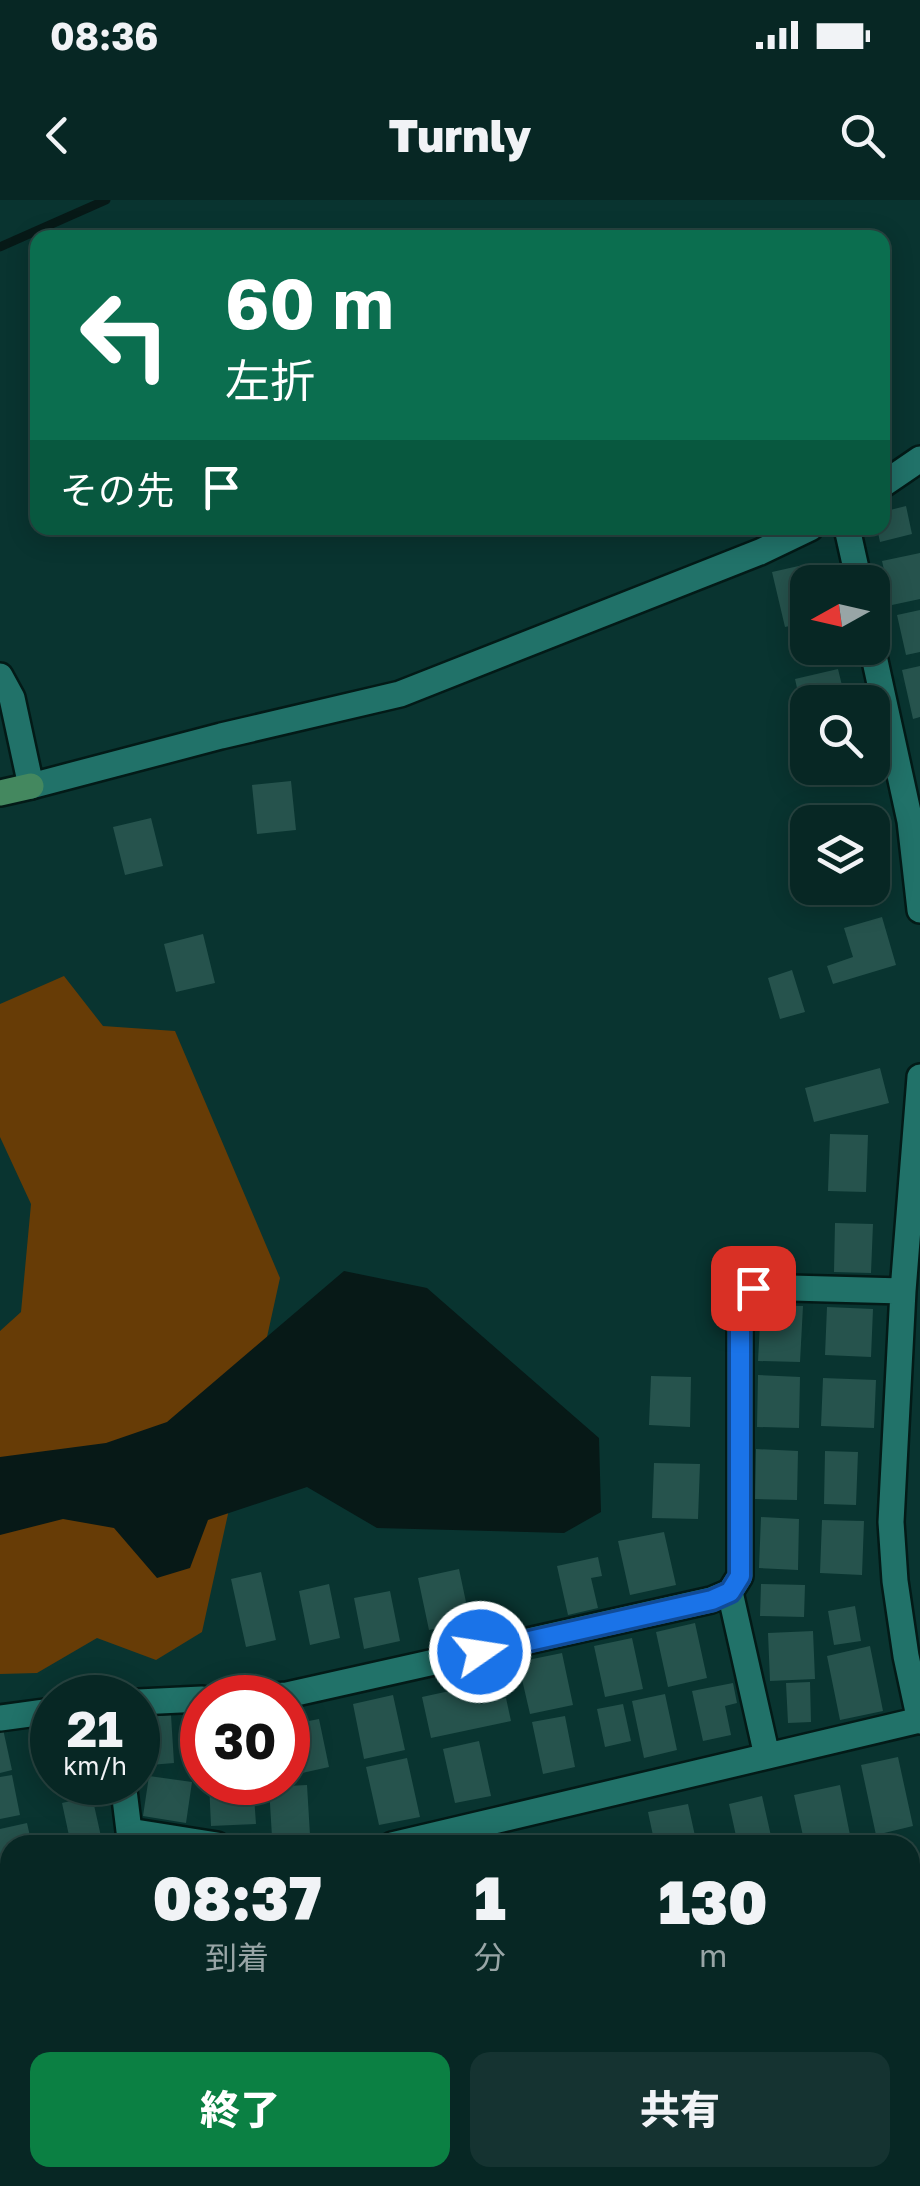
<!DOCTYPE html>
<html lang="ja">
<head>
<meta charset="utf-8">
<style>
  :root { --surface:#072724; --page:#153331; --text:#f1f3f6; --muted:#98a5a6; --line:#284441; --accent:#0b8043 }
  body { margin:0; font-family:"Golos Text","Noto Sans JP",sans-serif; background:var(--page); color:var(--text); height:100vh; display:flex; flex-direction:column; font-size:38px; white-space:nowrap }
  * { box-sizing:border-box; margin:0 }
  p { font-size:32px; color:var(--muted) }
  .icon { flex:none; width:55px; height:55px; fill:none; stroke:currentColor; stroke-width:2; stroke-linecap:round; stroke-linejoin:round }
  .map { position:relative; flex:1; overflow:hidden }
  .side { position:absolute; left:0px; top:1635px; width:920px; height:352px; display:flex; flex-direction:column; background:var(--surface); border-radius:30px 30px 0 0; box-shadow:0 5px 25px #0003,0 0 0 2px var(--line) }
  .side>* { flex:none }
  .banner { position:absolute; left:30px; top:30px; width:860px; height:305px; border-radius:20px; box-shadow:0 5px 25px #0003,0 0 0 2px var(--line); background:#0b6e4f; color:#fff; overflow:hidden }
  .needle { width:65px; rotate:262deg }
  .controls { position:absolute; left:790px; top:365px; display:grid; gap:20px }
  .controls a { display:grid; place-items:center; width:100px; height:100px; border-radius:20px; background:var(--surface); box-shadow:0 5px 25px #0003,0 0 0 2px var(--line); font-size:50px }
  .speed { position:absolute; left:30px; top:1475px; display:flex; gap:20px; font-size:50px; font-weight:700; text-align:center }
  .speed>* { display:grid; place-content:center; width:130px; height:130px; border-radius:50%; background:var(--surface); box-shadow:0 5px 25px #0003,0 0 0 2px var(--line); line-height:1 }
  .speed small { font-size:25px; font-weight:400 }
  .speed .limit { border:15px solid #d22; background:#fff; color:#111 }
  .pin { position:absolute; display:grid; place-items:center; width:85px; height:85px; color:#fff; margin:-42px; border-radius:20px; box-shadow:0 5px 15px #0006 }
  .me { position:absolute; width:110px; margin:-55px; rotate:77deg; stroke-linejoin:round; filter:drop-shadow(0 0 8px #0008) }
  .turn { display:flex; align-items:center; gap:35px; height:210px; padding:0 30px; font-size:45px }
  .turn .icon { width:130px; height:130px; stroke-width:2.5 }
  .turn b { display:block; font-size:70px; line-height:85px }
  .then { display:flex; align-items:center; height:95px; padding:0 30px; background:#0003; gap:20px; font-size:38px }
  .eta { display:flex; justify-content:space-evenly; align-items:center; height:170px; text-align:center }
  .eta b { font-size:60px; font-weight:800; line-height:70px }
  .action { display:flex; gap:20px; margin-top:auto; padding:20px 30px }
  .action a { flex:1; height:115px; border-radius:20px; background:var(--accent); color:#fff; font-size:40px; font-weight:800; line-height:115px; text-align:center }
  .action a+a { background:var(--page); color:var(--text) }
  .status { display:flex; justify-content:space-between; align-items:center; height:70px; padding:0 50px; background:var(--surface); direction:ltr }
  .status svg { height:28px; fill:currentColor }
  header { display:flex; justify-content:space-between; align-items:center; height:130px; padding:0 30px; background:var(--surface); font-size:45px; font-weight:800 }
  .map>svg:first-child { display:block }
  .green { fill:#673c06 }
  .water { fill:#071917 }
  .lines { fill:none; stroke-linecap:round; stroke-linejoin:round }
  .stream { stroke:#071917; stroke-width:9 }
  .building { fill:#26534d }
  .street-casing { stroke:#031a17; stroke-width:30 }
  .secondary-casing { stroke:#031a17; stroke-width:30 }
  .street { stroke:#217269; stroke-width:25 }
  .secondary { stroke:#44885f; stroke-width:25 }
  .route-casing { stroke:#114b97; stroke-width:25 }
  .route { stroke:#1a73e8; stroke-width:18 }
</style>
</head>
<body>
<div class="status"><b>08:36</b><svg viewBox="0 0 49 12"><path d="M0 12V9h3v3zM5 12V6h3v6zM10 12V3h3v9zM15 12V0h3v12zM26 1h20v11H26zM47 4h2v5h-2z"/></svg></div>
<header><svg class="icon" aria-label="back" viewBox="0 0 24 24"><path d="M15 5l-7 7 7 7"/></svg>Turnly<svg class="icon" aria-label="search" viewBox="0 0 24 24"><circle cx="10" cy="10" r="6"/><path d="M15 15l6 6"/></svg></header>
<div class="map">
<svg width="920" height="1986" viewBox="0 0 920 1986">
  <rect width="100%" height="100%" fill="#093430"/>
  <path class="green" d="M64,776L103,826L175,831L280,1078L202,1432L156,1460L97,1438L37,1473L0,1474V1131L21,1112L31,1004L0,937V804Z
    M366,1978H576L614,1986H371Z
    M629,1978H753L757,1986H616Z"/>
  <path class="water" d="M344,1071L427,1088L599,1238L601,1312L564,1333L377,1328L307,1287L208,1320L190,1368L157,1378L114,1328L63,1319L0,1335V1257L106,1243L167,1222Z"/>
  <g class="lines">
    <path class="stream" d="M0,47L106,0"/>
  </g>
  <path class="building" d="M906,306L912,334L880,342L877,328H882V312Z
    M920,353V399L892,405L882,361Z
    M812,363L817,382H808V422L785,427L772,372Z
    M920,410V452L906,455L897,415Z
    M920,466V517L913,519L902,470Z
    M838,469L846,502H808L806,528L795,479Z
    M291,581L296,630L257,634L252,585Z
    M868,612L869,622H823L822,615Z
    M151,618L163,666L125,675L113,627Z
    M828,688H874V694L829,697Z
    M882,717L896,765L833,784L827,766L853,757L844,728Z
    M203,734L215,783L176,792L164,744Z
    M792,770L805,812L780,819L768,778Z
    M880,868L889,903L814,922L805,888Z
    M830,934L868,935L866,992L828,991Z
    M835,1023L873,1024L871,1073L834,1072Z
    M761,1105L803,1106L800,1162L758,1161Z
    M827,1107L873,1109L871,1157L825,1155Z
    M758,1175L800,1177L799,1228L757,1227Z
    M651,1176L691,1177L690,1227L649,1225Z
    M823,1178L876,1180L874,1228L821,1226Z
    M756,1249L798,1251L797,1300L755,1299Z
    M825,1251L858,1252L856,1305L824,1304Z
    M654,1263L700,1264L698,1319L652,1318Z
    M761,1317L799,1319L798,1370L759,1368Z
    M822,1320L864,1321L862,1375L820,1373Z
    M664,1332L676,1385L630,1395L618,1341Z
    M598,1357L602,1376L591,1378L598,1408L568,1415L557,1366Z
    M459,1369L470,1421L429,1430L418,1378Z
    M261,1372L276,1440L246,1447L231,1379Z
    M329,1384L340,1438L310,1445L299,1391Z
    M761,1384L805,1385L804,1417L760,1416Z
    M390,1391L400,1441L364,1449L354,1398Z
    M855,1406L861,1441L834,1445L828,1411Z
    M695,1423L707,1478L668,1487L656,1432Z
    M813,1431L815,1479L770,1481L768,1433Z
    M632,1438L643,1489L605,1497L594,1446Z
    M870,1446L883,1511L840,1520L827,1456Z
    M562,1453L573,1505L530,1514L518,1462Z
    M810,1482L811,1522L788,1523L786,1483Z
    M733,1483L737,1503L725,1506L731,1535L703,1541L692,1491Z
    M477,1485L480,1504L506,1498L511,1521L431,1538L422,1497Z
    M665,1494L677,1550L644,1558L632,1501Z
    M393,1495L405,1550L364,1559L353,1504Z
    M623,1504L631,1541L605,1547L597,1509Z
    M171,1515L174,1563L138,1566V1517Z
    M565,1516L575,1567L543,1574L532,1522Z
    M319,1519L329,1567L293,1575L288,1549V1525Z
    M0,1529H3L12,1570L0,1573Z
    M479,1541L491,1596L455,1603L443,1549Z
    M898,1557L913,1626L876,1635L861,1565Z
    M407,1558L420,1617L379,1625L366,1567Z
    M12,1575L20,1615L0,1619V1577Z
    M149,1576L192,1582L186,1623L143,1616Z
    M209,1582H253L256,1624L211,1626Z
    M307,1585L310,1635L272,1637L269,1587Z
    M840,1585L851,1640L827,1645H805L794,1595Z
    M92,1596L102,1641L71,1645L62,1603Z
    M762,1596L773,1645H738L729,1604Z
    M688,1604L697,1645H655L648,1612Z
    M27,1623L32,1645H10V1672L0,1674V1629Z
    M918,1667L920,1719L910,1721V1668Z
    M10,1688V1721H8L2,1690Z
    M920,1757V1817L910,1819V1759Z
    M910,1927L920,1937L919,1986H910L901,1978H910Z"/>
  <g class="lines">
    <defs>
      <path id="street" d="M882,285L920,259
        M847,328L859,382
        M872,447L910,621L920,710
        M0,476L12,498L31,586L221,536L400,494L760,352L810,328
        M920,877L903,1091L891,1322L895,1381L906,1456L920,1521
        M730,1392L767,1556
        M236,1498L287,1495L711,1400L730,1392L740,1376V1095L753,1087L903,1091
        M138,1502L202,1499
        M0,1518L52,1511
        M123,1582L129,1631L217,1645
        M392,1645L920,1520
        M910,1738L920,1736
        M0,1755L10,1764
        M910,1834L920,1832"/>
      <path id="secondary" d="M0,593L31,586"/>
    </defs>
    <use href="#street" class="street-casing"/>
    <use href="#secondary" class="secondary-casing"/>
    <use href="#street" class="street"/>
    <use href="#secondary" class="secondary"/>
  </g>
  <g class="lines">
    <defs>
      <path id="route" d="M480,1452L712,1400L730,1392L740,1376V1094L753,1088"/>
    </defs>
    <use href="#route" class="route-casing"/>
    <use href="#route" class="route"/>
  </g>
</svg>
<div class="controls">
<a><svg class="needle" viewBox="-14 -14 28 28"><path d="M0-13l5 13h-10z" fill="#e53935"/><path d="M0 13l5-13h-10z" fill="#98a5a6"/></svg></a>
<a><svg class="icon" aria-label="search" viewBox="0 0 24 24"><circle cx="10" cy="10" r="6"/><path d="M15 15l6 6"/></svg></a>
<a><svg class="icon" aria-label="layers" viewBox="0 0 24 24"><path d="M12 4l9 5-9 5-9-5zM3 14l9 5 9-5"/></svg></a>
</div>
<div class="speed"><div>21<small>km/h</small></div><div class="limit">30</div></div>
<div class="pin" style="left:753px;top:1088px;background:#d93025"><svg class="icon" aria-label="arrive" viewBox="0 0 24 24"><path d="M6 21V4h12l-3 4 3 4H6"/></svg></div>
<svg class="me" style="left:480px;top:1452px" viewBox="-20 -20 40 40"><circle r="17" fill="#1a73e8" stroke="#fff" stroke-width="3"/><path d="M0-11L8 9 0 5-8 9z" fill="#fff"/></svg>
<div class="banner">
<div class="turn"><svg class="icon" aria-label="left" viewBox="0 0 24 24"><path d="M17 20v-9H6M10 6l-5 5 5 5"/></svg><div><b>60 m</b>左折</div></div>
<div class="then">その先<svg class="icon" aria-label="arrive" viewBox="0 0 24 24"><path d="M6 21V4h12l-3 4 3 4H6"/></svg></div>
</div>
<section class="side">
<div class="eta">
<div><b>08:37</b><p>到着</p></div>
<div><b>1</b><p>分</p></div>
<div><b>130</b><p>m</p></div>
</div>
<div class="action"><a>終了</a><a>共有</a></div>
</section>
</div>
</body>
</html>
